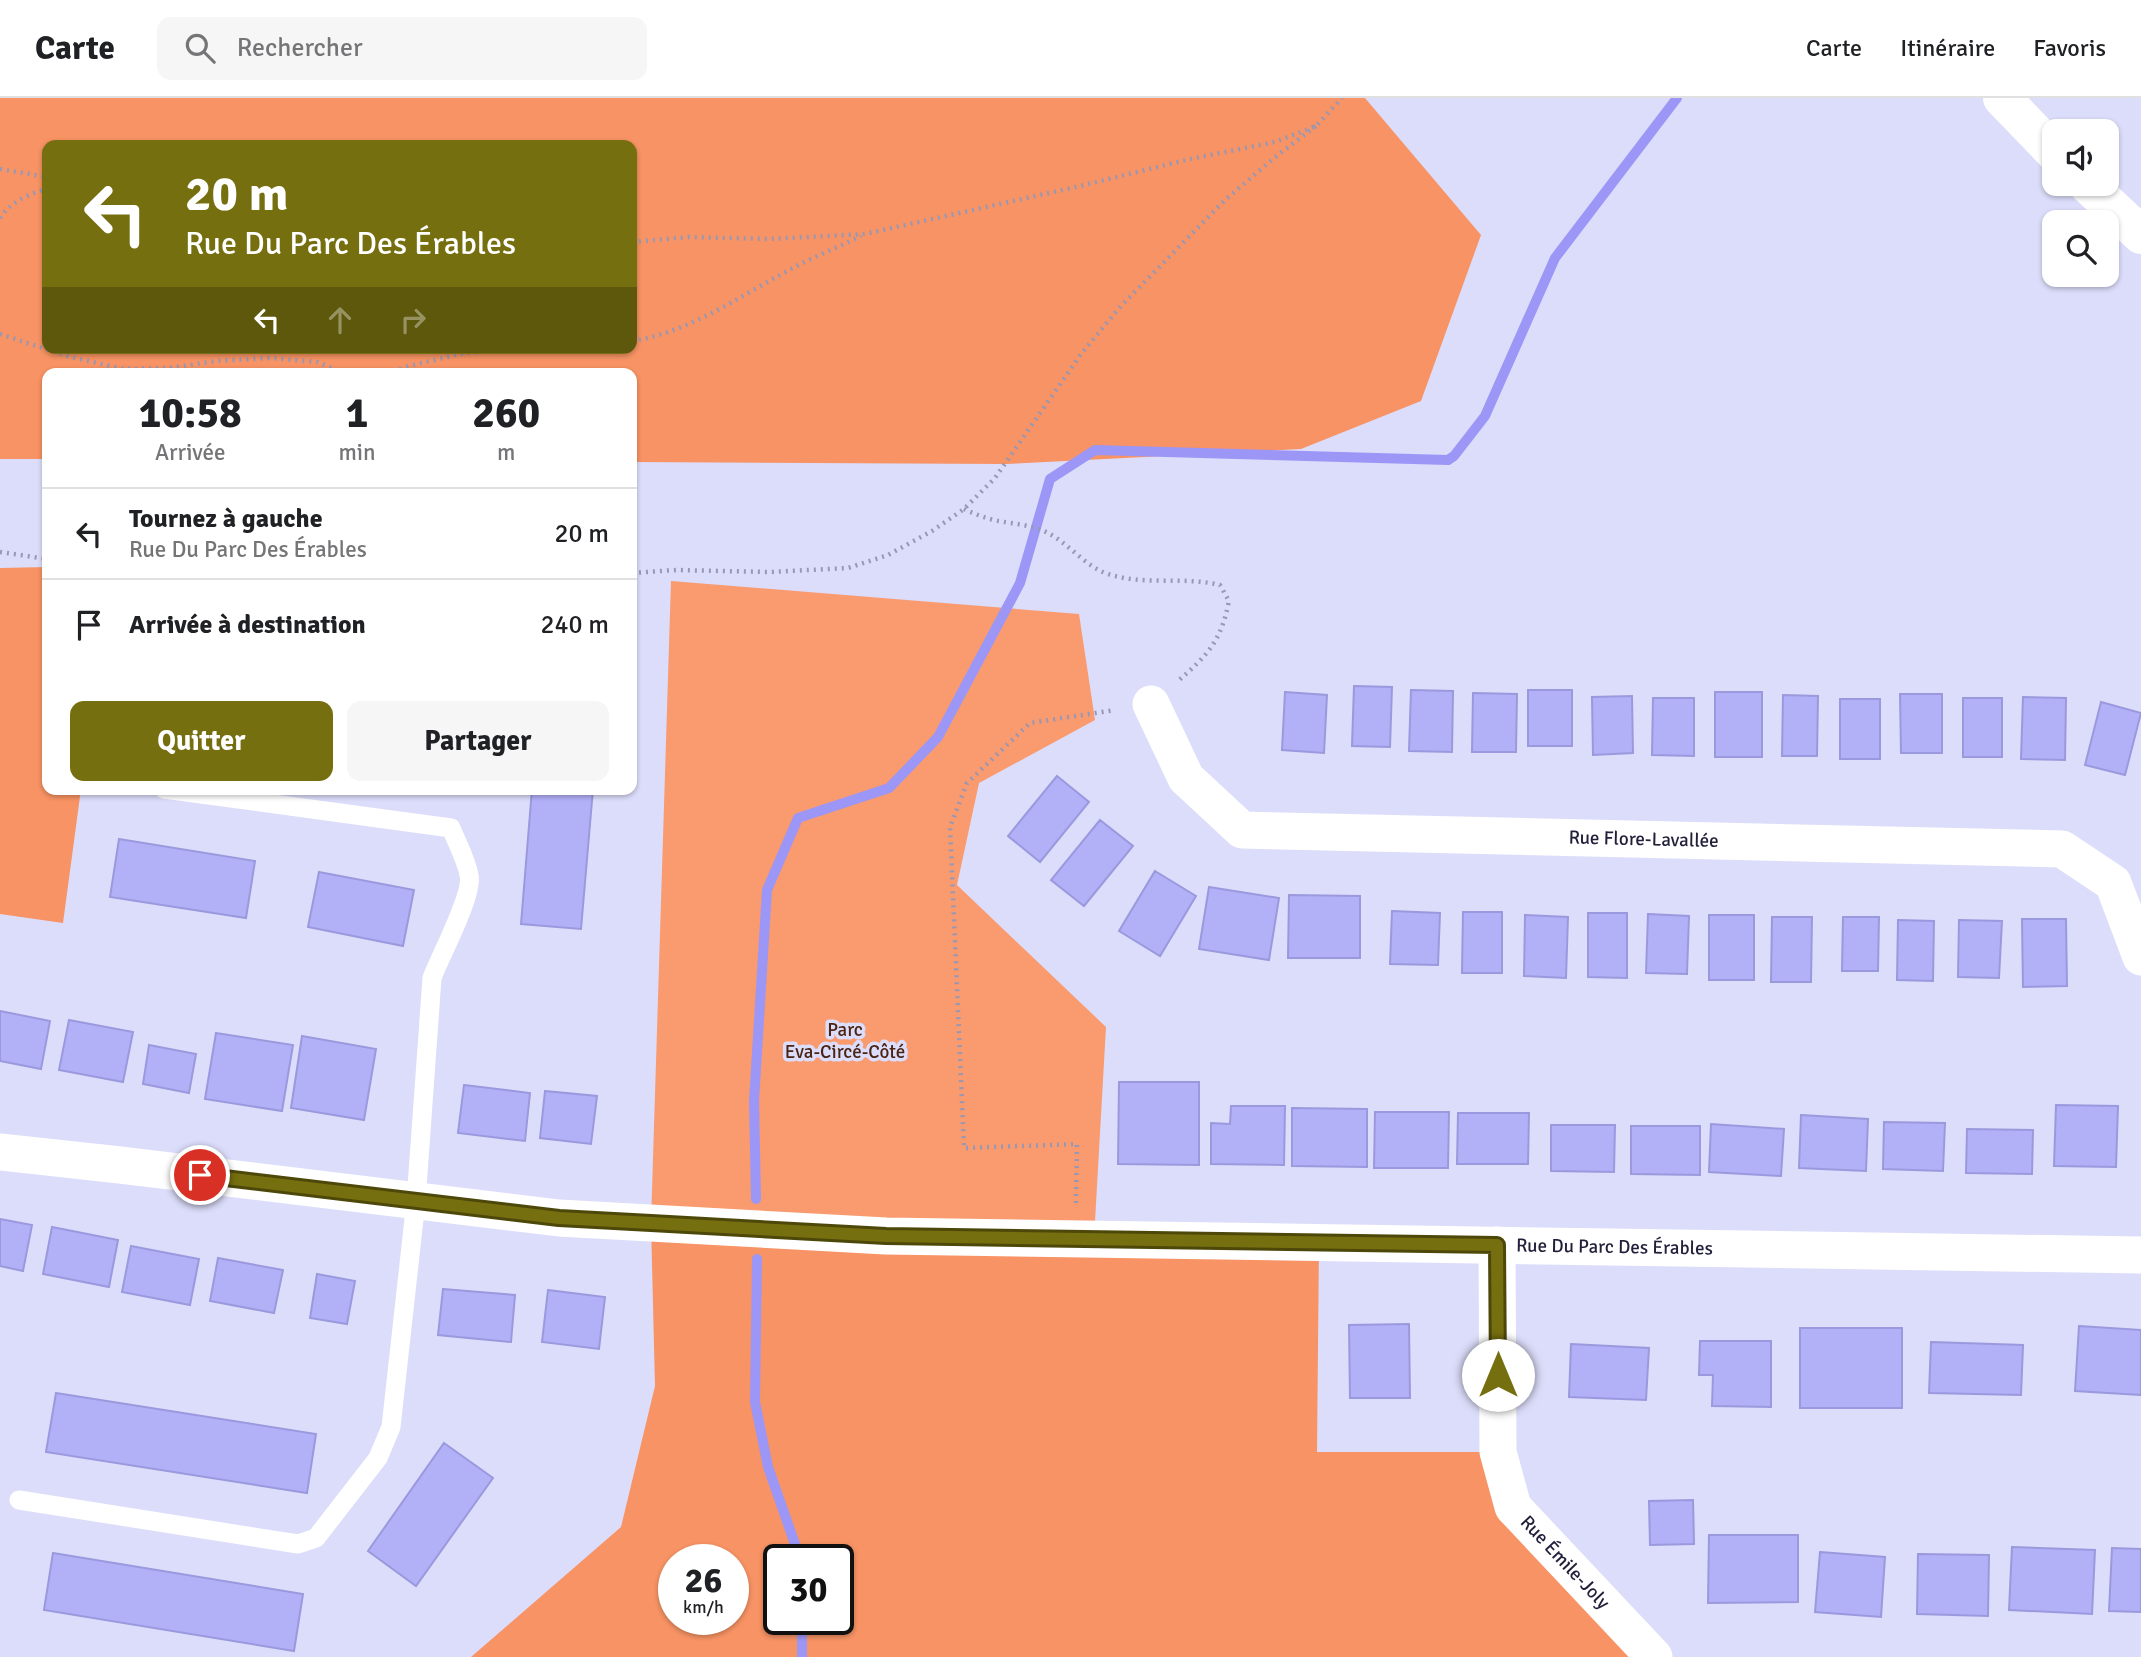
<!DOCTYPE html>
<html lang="fr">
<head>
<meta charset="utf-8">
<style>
  :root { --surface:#fff; --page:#f6f6f6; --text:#202124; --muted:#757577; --line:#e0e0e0; --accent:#766f0f }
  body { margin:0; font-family:Signika,sans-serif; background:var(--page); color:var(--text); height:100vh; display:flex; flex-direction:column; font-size:26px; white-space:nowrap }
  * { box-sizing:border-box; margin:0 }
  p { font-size:23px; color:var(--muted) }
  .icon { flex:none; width:38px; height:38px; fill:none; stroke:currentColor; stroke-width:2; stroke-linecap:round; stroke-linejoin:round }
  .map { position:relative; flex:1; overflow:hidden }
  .panel { position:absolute; left:42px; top:270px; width:595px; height:427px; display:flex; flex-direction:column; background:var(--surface); border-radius:14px; box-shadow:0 2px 5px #0004 }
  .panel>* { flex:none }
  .guide { position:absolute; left:42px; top:42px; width:595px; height:214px; border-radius:14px; box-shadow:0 2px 5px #0004; background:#766f0f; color:#fff; overflow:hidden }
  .buttons { position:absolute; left:2042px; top:21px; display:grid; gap:14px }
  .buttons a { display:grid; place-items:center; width:77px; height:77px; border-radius:14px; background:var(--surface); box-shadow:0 2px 5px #0004; font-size:35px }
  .speed { position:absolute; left:658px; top:1446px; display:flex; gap:14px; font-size:35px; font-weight:700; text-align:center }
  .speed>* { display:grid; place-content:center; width:91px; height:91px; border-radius:50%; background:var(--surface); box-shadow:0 2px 5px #0004; line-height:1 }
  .speed small { font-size:18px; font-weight:400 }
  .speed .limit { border:4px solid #111; border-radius:10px; background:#fff; color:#111 }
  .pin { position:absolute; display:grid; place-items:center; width:60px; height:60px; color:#fff; margin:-30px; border:4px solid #fff; border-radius:50%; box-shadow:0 2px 7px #0007 }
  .me { position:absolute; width:77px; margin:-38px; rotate:0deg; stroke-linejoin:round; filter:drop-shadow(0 0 5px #0008) }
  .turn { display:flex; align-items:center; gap:24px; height:147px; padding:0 28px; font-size:32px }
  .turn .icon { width:91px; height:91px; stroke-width:2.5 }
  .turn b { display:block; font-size:49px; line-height:60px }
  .lanes { display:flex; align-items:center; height:66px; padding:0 28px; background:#0003; justify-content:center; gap:35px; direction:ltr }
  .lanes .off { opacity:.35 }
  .eta { display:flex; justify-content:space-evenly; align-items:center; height:119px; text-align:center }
  .eta b { font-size:42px; font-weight:700; line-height:49px }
  .action { display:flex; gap:14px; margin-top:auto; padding:14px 28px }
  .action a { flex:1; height:80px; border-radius:14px; background:var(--accent); color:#fff; font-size:28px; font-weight:700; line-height:80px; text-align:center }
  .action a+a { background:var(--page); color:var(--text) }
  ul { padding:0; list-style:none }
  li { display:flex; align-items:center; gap:21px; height:91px; padding:0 28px; border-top:2px solid var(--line) }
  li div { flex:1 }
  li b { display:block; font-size:26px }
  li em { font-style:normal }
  header { display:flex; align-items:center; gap:42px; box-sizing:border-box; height:98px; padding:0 35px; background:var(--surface); border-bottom:2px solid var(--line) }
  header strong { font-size:33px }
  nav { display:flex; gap:38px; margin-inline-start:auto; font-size:24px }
  .search { width:490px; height:63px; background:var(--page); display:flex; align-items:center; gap:18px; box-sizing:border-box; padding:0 24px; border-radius:14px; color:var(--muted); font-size:26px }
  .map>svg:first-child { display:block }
  .green { fill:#f99a6f }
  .forest { fill:#f79364; fill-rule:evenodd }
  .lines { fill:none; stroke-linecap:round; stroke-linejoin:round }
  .stream { stroke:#9c97f6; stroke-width:10 }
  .building { fill:#b2b0f7; stroke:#9b99de; stroke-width:2 }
  .path { stroke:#9898b4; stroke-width:4.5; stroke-dasharray:2 5; stroke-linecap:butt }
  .service { stroke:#fff; stroke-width:19 }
  .minor { stroke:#fff; stroke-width:37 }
  .tertiary { stroke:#fff; stroke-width:38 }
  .route-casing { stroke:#4d480a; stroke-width:18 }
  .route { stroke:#766f0f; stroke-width:12 }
  .labels { text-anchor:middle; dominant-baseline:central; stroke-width:7; stroke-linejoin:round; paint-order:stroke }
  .street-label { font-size:19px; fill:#211f3a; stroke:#dcddfa }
  .park-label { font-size:19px; fill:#4b2311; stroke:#dcddfa }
</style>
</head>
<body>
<header>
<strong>Carte</strong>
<div class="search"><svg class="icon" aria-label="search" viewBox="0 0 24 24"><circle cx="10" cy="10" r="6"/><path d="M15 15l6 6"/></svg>Rechercher</div>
<nav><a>Carte</a><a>Itinéraire</a><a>Favoris</a></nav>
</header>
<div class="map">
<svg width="2141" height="1559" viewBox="0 0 2141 1559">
  <rect width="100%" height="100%" fill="#dcddfa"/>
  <path class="green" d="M671,483L1079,516L1095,622L979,685L957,787L1106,929L1094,1141L651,1125Z"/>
  <path class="forest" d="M0,0H1365L1481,137L1421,303L1301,351L1006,366L632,364V275H47V361H0ZM47,47H632V250H47Z
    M47,469V691H81L63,825L0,816V470Z
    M651,1125L1319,1144L1317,1354H1498L1513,1409L1654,1559H471L621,1429L655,1288ZM674,1461H733V1521H674ZM779,1461H838V1521H779Z"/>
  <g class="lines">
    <path class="stream" d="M756,1101L754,1003L767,792L798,720L889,690L938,639L1020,485L1050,381L1095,352L1448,362L1454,358L1485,318L1555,160L1677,0
      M757,1161L755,1304L768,1369L796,1449L797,1461
      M802,1559V1521"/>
  </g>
  <path class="building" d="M1354,588L1392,589L1390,649L1352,648Z
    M1411,592L1453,593L1452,654L1409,653Z
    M1528,592H1572V648H1528Z
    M1285,594L1327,597L1324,655L1282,652Z
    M1715,594H1762V659H1715Z
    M1473,595L1517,596L1516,654H1472Z
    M1900,596H1942V655H1901Z
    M1783,597L1818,598L1817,658H1782Z
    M1632,598L1633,655L1593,657L1592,599Z
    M2023,599L2066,600L2065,662L2021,661Z
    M1653,600H1694V658L1652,657Z
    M1963,600H2002V659H1963Z
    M1840,601H1880V661H1840Z
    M2101,604L2141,615L2125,677L2085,667Z
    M1057,678L1089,704L1040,764L1008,738Z
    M532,691H593L581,831L521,826Z
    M1100,722L1133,748L1084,808L1051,782Z
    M119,741L255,763L246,820L110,799Z
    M1155,773L1196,798L1160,858L1119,833Z
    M319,774L414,792L403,848L308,829Z
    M1209,789L1279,800L1269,862L1199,851Z
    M1289,797L1360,798V860H1288Z
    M1392,813L1440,815L1438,867L1390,866Z
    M1463,814H1502V875H1462Z
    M1588,815H1627V880L1588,879Z
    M1648,816L1689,818L1687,876L1646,875Z
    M1525,817L1568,819L1566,880L1524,878Z
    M1709,817H1754V882H1709Z
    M1772,819H1812L1811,884H1771Z
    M1843,819H1879L1878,873H1842Z
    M2022,821H2066L2067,888L2023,889Z
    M1898,822L1934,823L1933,883L1897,882Z
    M1959,822L2002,823L1999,880L1958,879Z
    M0,913L50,923L41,971L0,963Z
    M69,922L133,934L123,984L59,972Z
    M216,935L293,947L282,1013L205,1001Z
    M302,938L376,951L364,1022L291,1010Z
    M149,947L196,956L189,995L143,986Z
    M1119,984H1199V1067L1118,1066Z
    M464,987L530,995L525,1043L458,1035Z
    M545,993L597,998L591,1046L540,1040Z
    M2056,1007L2118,1008L2116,1069L2054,1068Z
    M1231,1008H1285L1284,1067L1211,1066V1025L1230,1026Z
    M1292,1010L1367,1011V1069L1292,1068Z
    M1375,1014H1449L1448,1070H1374Z
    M1458,1015H1529L1528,1066H1457Z
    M1801,1017L1868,1021L1866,1073L1799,1070Z
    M1884,1024L1945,1025L1943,1073L1883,1071Z
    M1711,1026L1784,1031L1781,1078L1709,1074Z
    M1551,1027H1615L1614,1074L1551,1073Z
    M1631,1028H1700V1077L1631,1076Z
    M1967,1031L2033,1032L2032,1076L1966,1075Z
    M0,1121L32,1127L23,1173L0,1168Z
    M52,1129L118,1142L109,1189L43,1176Z
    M131,1148L199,1161L190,1207L122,1194Z
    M218,1160L283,1172L274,1215L210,1203Z
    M317,1176L355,1183L347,1226L310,1220Z
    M443,1191L515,1197L511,1244L438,1237Z
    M548,1192L605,1199L599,1251L542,1244Z
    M1409,1226L1410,1300H1350L1349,1227Z
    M2079,1228L2141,1232V1297L2075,1293Z
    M1800,1230H1902V1310H1800Z
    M1700,1243H1771V1309L1712,1308L1713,1277H1699Z
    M1931,1244L2023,1247L2021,1297L1929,1295Z
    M1571,1246L1649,1250L1646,1302L1569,1299Z
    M56,1295L316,1336L307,1395L46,1354Z
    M444,1345L493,1380L416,1488L368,1453Z
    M1693,1402L1694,1446L1650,1447L1649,1403Z
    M1709,1437H1798V1504L1708,1505Z
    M2012,1449L2095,1452L2092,1516L2009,1512Z
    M2112,1450L2141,1451V1514L2109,1513Z
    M1820,1454L1885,1459L1881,1519L1815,1514Z
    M53,1455L303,1496L294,1553L44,1512Z
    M1918,1456L1989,1457L1988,1518L1917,1516Z"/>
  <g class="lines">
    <path class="path" d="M0,71L47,79
      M0,120C9,105 30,95 47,91
      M632,144L688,139L769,141L865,136L1076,89L1190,61L1275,44L1316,28L1342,0
      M0,236L70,259L124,271L169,270L216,263L270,260L317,264L344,275
      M632,243C691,234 741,197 793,170C815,158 839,149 861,138
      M394,275L404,269L465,255L512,252L550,254L584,250
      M964,411C975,416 987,421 999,423C1015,426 1031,427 1046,434C1069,445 1084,468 1108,476C1144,488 1183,478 1220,487L1229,503C1221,543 1208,557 1178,583
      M0,454L47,461
      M632,475L676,472L770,474L848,470L888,457L932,433L964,411L995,380L1081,256L1121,208L1224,103L1274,60L1316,28
      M1076,1105L1077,1046L964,1050L950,729L967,685L1030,625L1115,612"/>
    <path class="service" d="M19,1402L298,1446L316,1440L378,1360L391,1329L416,1103L432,880C440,858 474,796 469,777C466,761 457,745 451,730L164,691"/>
    <g class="minor">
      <path id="s1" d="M1151,606L1186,680L1242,732L2062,751L2113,785L2141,859"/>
      <path id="s2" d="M0,1054L120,1067L559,1120L886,1138L2141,1157"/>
      <path id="s3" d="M1497,1147L1498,1354L1513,1409L1654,1559"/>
    </g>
    <path class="tertiary" d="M2002,0L2054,54
      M2087,86L2141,137"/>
  </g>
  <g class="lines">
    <defs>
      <path id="route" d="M200,1077L559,1120L651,1125L886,1138L1497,1147L1498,1277"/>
    </defs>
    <use href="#route" class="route-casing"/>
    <use href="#route" class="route"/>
  </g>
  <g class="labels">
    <g class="street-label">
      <text stroke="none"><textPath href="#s1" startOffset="560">Rue Flore-Lavallée</textPath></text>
      <text stroke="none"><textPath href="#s2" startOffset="1619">Rue Du Parc Des Érables</textPath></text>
      <text stroke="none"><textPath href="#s3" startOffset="340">Rue Émile-Joly</textPath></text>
    </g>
    <g class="park-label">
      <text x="845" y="932">Parc<tspan x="845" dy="22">Eva-Circé-Côté</tspan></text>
    </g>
  </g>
</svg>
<div class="buttons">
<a><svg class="icon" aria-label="sound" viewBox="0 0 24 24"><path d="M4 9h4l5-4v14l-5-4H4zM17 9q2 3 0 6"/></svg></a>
<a><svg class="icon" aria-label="search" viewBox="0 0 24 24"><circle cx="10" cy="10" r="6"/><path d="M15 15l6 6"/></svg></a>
</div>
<div class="speed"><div>26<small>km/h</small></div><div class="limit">30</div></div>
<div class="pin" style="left:200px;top:1077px;background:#d93025"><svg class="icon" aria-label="arrive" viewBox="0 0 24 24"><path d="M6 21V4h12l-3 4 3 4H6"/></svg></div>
<svg class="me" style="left:1498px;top:1277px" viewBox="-20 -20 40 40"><circle r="19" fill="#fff"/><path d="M0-13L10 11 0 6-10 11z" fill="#766f0f"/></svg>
<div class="guide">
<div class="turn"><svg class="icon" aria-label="left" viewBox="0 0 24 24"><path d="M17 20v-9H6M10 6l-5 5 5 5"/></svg><div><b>20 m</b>Rue Du Parc Des Érables</div></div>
<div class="lanes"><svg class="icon" aria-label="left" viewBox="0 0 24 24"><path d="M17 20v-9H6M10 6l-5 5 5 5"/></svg><svg class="icon off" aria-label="ahead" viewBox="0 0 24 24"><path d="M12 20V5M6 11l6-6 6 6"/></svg><svg class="icon off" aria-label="right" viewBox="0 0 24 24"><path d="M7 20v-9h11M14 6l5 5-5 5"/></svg></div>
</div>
<section class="panel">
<div class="eta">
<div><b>10:58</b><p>Arrivée</p></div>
<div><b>1</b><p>min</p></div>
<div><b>260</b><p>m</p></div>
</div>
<ul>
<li><svg class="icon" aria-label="left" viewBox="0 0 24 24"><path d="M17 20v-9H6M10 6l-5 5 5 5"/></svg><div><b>Tournez à gauche</b><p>Rue Du Parc Des Érables</p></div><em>20 m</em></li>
<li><svg class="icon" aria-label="arrive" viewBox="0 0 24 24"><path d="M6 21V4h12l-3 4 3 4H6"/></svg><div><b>Arrivée à destination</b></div><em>240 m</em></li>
</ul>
<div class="action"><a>Quitter</a><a>Partager</a></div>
</section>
</div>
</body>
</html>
